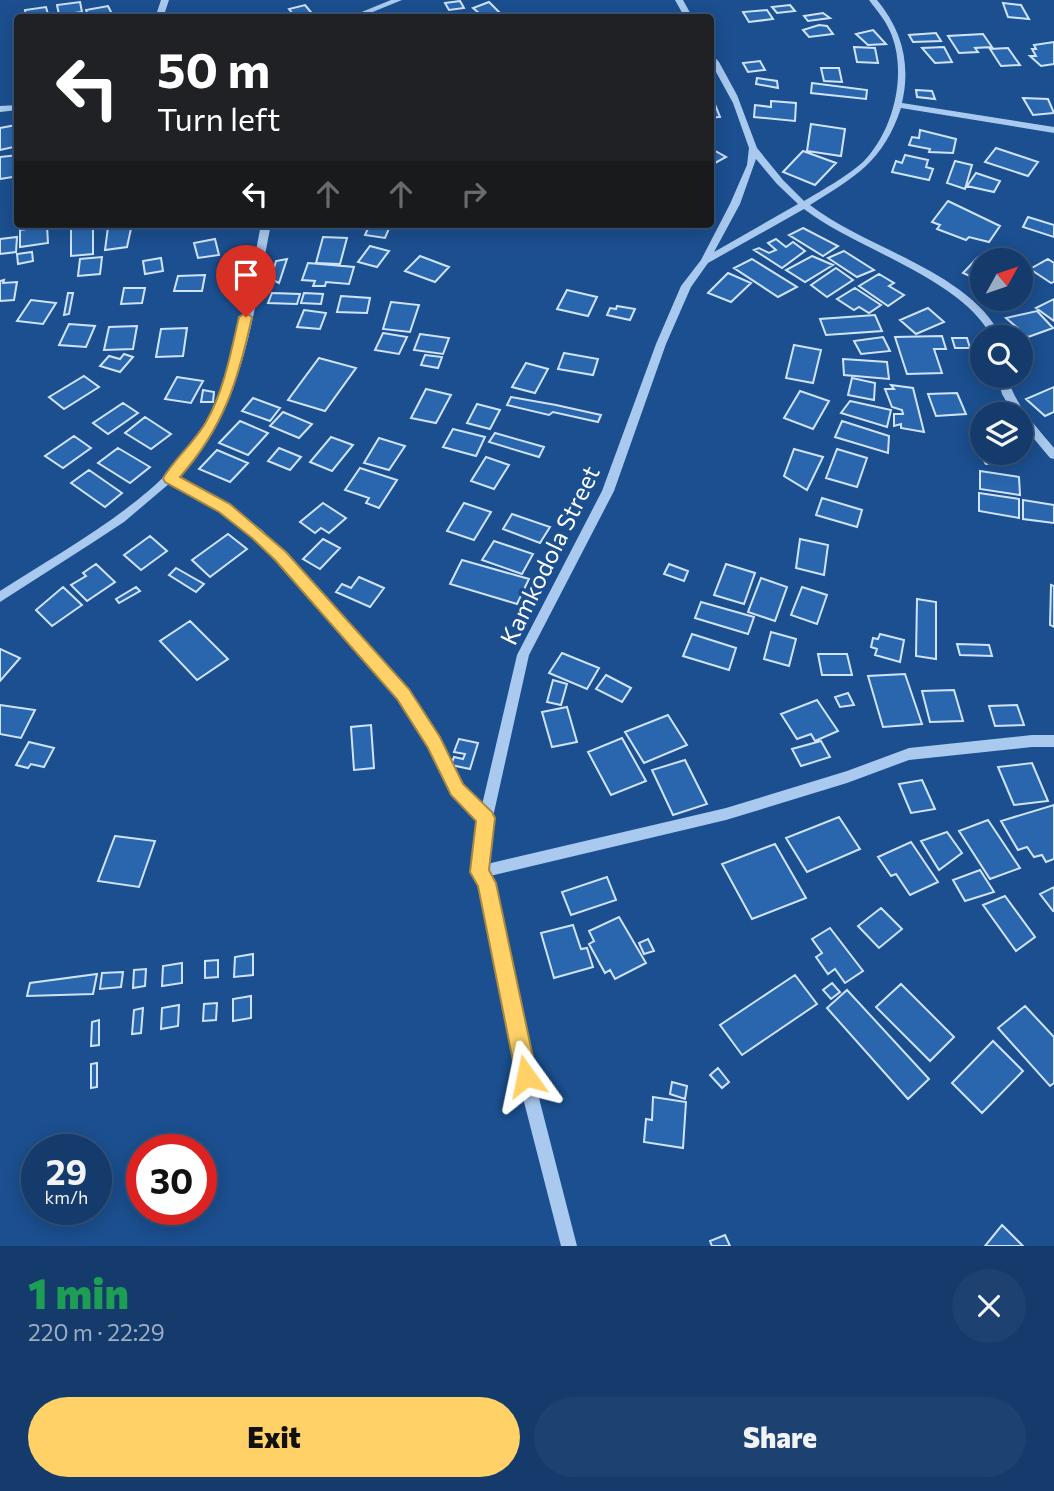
<!DOCTYPE html>
<html lang="en">
<head>
<meta charset="utf-8">
<style>
  :root { --surface:#143b6b; --page:#1d4271; --text:#f1f3f6; --muted:#9dadc1; --line:#33557e; --accent:#ffd166 }
  body { margin:0; font-family:Commissioner,sans-serif; background:var(--page); color:var(--text); height:100vh; display:flex; flex-direction:column; font-size:26px; white-space:nowrap }
  * { box-sizing:border-box; margin:0 }
  p { font-size:23px; color:var(--muted) }
  .icon { flex:none; width:38px; height:38px; fill:none; stroke:currentColor; stroke-width:2; stroke-linecap:round; stroke-linejoin:round }
  .map { position:relative; height:1246px; overflow:hidden }
  .details { display:flex; flex-direction:column; background:var(--surface); flex:1 }
  .details>* { flex:none }
  .guide { position:absolute; left:14px; top:14px; width:700px; height:214px; border-radius:7px; box-shadow:0 4px 18px #0003,0 0 0 2px var(--line); background:#202124; color:#fff; overflow:hidden }
  .needle { width:46px; rotate:50deg }
  .fabs { position:absolute; left:970px; top:248px; display:grid; gap:14px }
  .fabs a { display:grid; place-items:center; width:63px; height:63px; border-radius:50%; background:var(--surface); box-shadow:0 4px 18px #0003,0 0 0 2px var(--line); font-size:35px }
  .speed { position:absolute; left:21px; top:1134px; display:flex; gap:14px; font-size:35px; font-weight:700; text-align:center }
  .speed>* { display:grid; place-content:center; width:91px; height:91px; border-radius:50%; background:var(--surface); box-shadow:0 4px 18px #0003,0 0 0 2px var(--line); line-height:1 }
  .speed small { font-size:18px; font-weight:400 }
  .speed .limit { border:10px solid #d22; background:#fff; color:#111 }
  .pin { position:absolute; display:grid; place-items:center; width:60px; height:60px; color:#fff; margin:-72px -30px; border-radius:50% 50% 50% 0; rotate:-45deg; box-shadow:0 0 7px #0007 }
  .pin .icon { rotate:45deg }
  .me { position:absolute; width:77px; margin:-38px; rotate:348deg; stroke-linejoin:round; filter:drop-shadow(0 0 5px #0008) }
  .turn { display:flex; align-items:center; gap:24px; height:147px; padding:0 28px; font-size:32px }
  .turn .icon { width:91px; height:91px; stroke-width:2.5 }
  .turn b { display:block; font-size:49px; line-height:60px }
  .lanes { display:flex; align-items:center; height:66px; padding:0 28px; background:#0003; justify-content:center; gap:35px; direction:ltr }
  .lanes .off { opacity:.35 }
  .round { display:grid; place-items:center; flex:none; width:74px; height:74px; border-radius:37px; background:var(--page) }
  .head { display:flex; align-items:center; justify-content:space-between; height:119px; padding:0 28px }
  h1 { font-size:42px; font-weight:800; line-height:52px; color:#1e9e55 }
  .action { display:flex; gap:14px; margin-top:auto; padding:14px 28px }
  .action a { flex:1; height:80px; border-radius:42px; background:var(--accent); color:#111; font-size:28px; font-weight:800; line-height:80px; text-align:center }
  .action a+a { background:var(--page); color:var(--text) }
  .map>svg:first-child { display:block }
  .building { fill:#2a66ad; stroke:#cfe3fa; stroke-width:2 }
  .lines { fill:none; stroke-linecap:round; stroke-linejoin:round }
  .minor { fill:#a9c9ee; fill-rule:evenodd }
  .route { fill:#ffd166; stroke:#a68842; stroke-width:2 }
  .labels { text-anchor:middle; dominant-baseline:central; stroke-width:7; stroke-linejoin:round; paint-order:stroke }
  .street-label { font-size:24px; fill:#fff; stroke:#1b4f8f }
</style>
</head>
<body>
<div class="map">
<svg width="1054" height="1246" viewBox="0 0 1054 1246">
  <rect width="100%" height="100%" fill="#1b4f8f"/>
  <path class="building" d="M460,1L464,8L449,10L445,3Z
    M80,2L82,12L59,15L57,5Z
    M489,2L505,18H485L473,8Z
    M1003,3L1021,5L1029,19L1008,17Z
    M305,5L315,17L296,18L289,9Z
    M790,5L795,11L777,13L772,7Z
    M108,6L112,14L89,18L86,10Z
    M46,7L49,18H26L25,10Z
    M767,10L773,19L749,22L743,12Z
    M823,13L830,18L808,21L804,16Z
    M819,25L827,26L833,34L809,37L803,30Z
    M873,30L886,44L868,45L856,34Z
    M936,33L941,41L913,42L909,35Z
    M983,34L992,47L975,48L978,52L959,53L948,36Z
    M1054,42V64L1041,66L1030,56H1036L1032,49H1036L1034,45Z
    M854,47L875,48L878,63L857,62Z
    M944,47L952,62L935,63L922,48Z
    M1008,48L1020,65L1001,66L990,49Z
    M760,61L765,70L748,72L743,63Z
    M821,68H839L842,82L824,81Z
    M757,78L777,81L778,88L756,84Z
    M812,83L867,90L866,99L811,93Z
    M916,90L932,91L935,99L917,97Z
    M710,92L720,117L710,118Z
    M1023,98L1048,99L1054,113L1033,115Z
    M771,101L796,103L795,121L754,117L755,105L771,107Z
    M811,124L845,129L841,156L807,151Z
    M16,125L18,146L0,150V128Z
    M920,130L956,139L953,153L929,152L930,149L909,145L912,137L919,138Z
    M710,148L726,157L715,163L710,160Z
    M996,148L1038,162L1028,176L985,162Z
    M803,151L836,163L815,185L783,172Z
    M18,155V168H14L13,177L0,179V157Z
    M905,155L928,160L926,167L933,169L929,180L892,172L896,161L902,163Z
    M955,161L972,165L965,189L947,183Z
    M976,173L1000,181L994,192L967,186Z
    M948,201L1000,226L989,242L969,237L966,240L937,229L940,225L932,222Z
    M1028,217L1054,225V237L1023,227Z
    M93,224V254L71,256V227Z
    M132,224L127,247L105,250L108,227Z
    M370,224H391L385,238L365,235Z
    M47,226L48,243L20,247V230Z
    M803,228L838,246L823,256L789,235Z
    M17,237L16,252L0,254V239Z
    M323,237L347,238L340,264L316,263Z
    M215,239L219,255L198,258L194,243Z
    M776,239L786,247L793,242L805,251L782,268L754,250L759,248L769,253L776,250L768,243Z
    M370,246L389,251L377,267L358,262Z
    M844,251L874,270L857,277L828,258Z
    M32,252L33,261L18,264L17,254Z
    M420,256L449,267L435,282L405,271Z
    M812,256L833,265L805,282L786,270Z
    M102,257L100,274L78,276L80,259Z
    M978,257L993,260L982,261V271L974,278L963,273Z
    M161,258L163,271L145,274L143,261Z
    M287,259L279,283L271,279L276,261Z
    M752,259L797,287L778,297L734,268Z
    M1048,259L1054,263V282L1051,283L1030,269Z
    M308,263L354,267L349,284L326,282L325,286H313L315,281L302,280Z
    M836,268L853,280L827,297L811,285Z
    M728,273L751,283L731,302L708,293Z
    M879,274L894,283L889,286L904,295L888,306L859,286Z
    M205,275L202,291H174L178,276Z
    M4,280L3,283L17,282L14,300L0,301V281Z
    M124,288H145L142,303L121,304Z
    M855,288L881,305L869,313L859,307L854,310L837,299Z
    M567,290L597,297L588,316L557,309Z
    M68,293H73L69,314L64,315Z
    M272,293L300,294L297,304L268,303Z
    M304,293L323,294L321,304L301,303Z
    M341,296L370,298L367,313L337,312Z
    M1054,299V321L1036,308Z
    M31,300L56,303L43,324L17,321Z
    M391,302L419,305L410,332L383,329Z
    M617,306L635,309L630,320L607,315L610,308L616,309Z
    M928,308L944,322L916,334L900,320Z
    M304,310L326,313L320,329L297,327Z
    M1037,311L1053,328L1028,337L1006,318Z
    M875,315L882,331L826,335L820,319Z
    M69,324L95,326L86,347L59,345Z
    M137,326L133,349L104,350L109,327Z
    M187,328L183,356L156,357L161,329Z
    M383,333L407,337L399,354L375,350Z
    M420,334L449,338L443,354L414,350Z
    M942,336L946,349H934L942,373L907,374L895,337Z
    M883,337L890,351L861,354L854,341Z
    M952,338H967L970,348H955Z
    M794,345L821,350L813,383L786,378Z
    M564,353L598,359L593,375L558,369Z
    M124,354L133,357L120,372L100,366L109,356L120,359Z
    M425,355L442,357L438,368L421,365Z
    M319,358L356,368L325,411L288,400Z
    M843,359L887,362L889,379L844,375Z
    M526,363L548,369L535,393L512,387Z
    M84,376L99,387L64,409L49,397Z
    M177,377L203,381L191,403L165,399Z
    M852,378L875,383L874,400L848,395Z
    M891,385L913,388L924,432L901,428V424L894,426V414H903L902,410L892,407L885,389H894Z
    M1054,387V412L1045,416L1026,399Z
    M426,389L451,395L436,423L411,418Z
    M203,390L214,392L213,402H201Z
    M800,391L829,401L813,429L784,418Z
    M957,393L966,414L936,416L928,394Z
    M511,397L556,405L601,415L598,422L553,412L549,415L507,405Z
    M253,398L280,408L270,421L242,411Z
    M850,401L891,410L887,427L841,413Z
    M123,403L138,413L108,434L93,423Z
    M477,404L500,410L490,429L467,423Z
    M283,412L312,424L299,438L270,426Z
    M145,417L171,434L151,449L125,433Z
    M240,421L268,433L248,455L219,443Z
    M842,421L889,436L888,453L835,437Z
    M453,429L485,437L476,456L443,447Z
    M495,433L544,447L539,457L489,442Z
    M74,436L91,448L63,468L45,456Z
    M331,437L353,445L332,471L310,462Z
    M379,438L405,446L389,470L364,463Z
    M982,438V453H1007L1011,460L986,464L971,440Z
    M118,448L150,467L130,483L98,463Z
    M279,448L301,457L290,470L268,461Z
    M794,449L823,457L807,490L784,476Z
    M837,449L867,458L857,487L826,478Z
    M217,450L248,463L230,482L199,469Z
    M486,457L509,465L494,489L471,481Z
    M360,468L397,480L379,508L366,503L369,498L345,490Z
    M89,470L122,493L105,507L71,483Z
    M980,471L1019,477L1020,495L980,489Z
    M979,493L1019,499V518L979,511Z
    M822,498L862,510L857,527L816,515Z
    M1023,500L1054,505V523L1023,519Z
    M323,503L346,518L329,533L321,528L315,533L300,522Z
    M464,503L491,512L474,540L447,531Z
    M512,514L550,527L540,543L503,529Z
    M228,534L247,549L210,577L192,560Z
    M150,536L167,551L141,570L124,555Z
    M323,539L340,548L320,569L303,559Z
    M800,539L828,545L824,575L796,568Z
    M494,541L533,554L522,574L482,560Z
    M462,560L529,579L517,604L450,584Z
    M96,564L115,582L87,601L71,585L86,576L83,573Z
    M669,564L688,571L684,581L664,574Z
    M726,564L755,573L744,604L714,595Z
    M176,568L204,584L196,592L169,575Z
    M359,577L384,588L370,607L336,592L342,584L351,588Z
    M761,578L787,587L775,621L748,612Z
    M1051,585L1054,586V627L1050,625Z
    M63,587L82,605L52,626L36,610Z
    M136,587L140,591L119,603L116,599Z
    M802,587L827,595L817,624L791,615Z
    M917,599L936,602V659L916,656Z
    M701,602L754,617L748,634L695,618Z
    M190,621L228,659L197,680L160,641Z
    M771,632L796,639L789,666L764,659Z
    M692,634L736,648L729,670L683,656Z
    M880,634L904,640L900,662L875,655L877,649L871,647L873,638L878,639Z
    M957,644L989,645L992,656L960,655Z
    M0,649L20,658L0,681Z
    M562,653L599,668L587,689L549,673Z
    M818,654H847L852,675H822Z
    M905,674L922,724L883,727L868,676Z
    M606,675L631,688L622,702L596,689Z
    M553,680L567,684L561,705L547,702Z
    M954,690L963,721L930,722L922,691Z
    M848,693L854,705L840,707L835,697Z
    M817,700L838,731L815,741L811,734L797,739L781,714Z
    M0,705L35,710L21,738L0,734Z
    M1017,705L1024,725L995,726L989,706Z
    M567,707L577,742L552,747L542,712Z
    M668,715L687,745L644,763L625,732Z
    M371,725L374,768L354,770L351,727Z
    M622,738L646,781L611,795L588,752Z
    M459,739L478,743L470,769L451,765L454,757L463,759L465,754L454,752Z
    M821,741L830,757L801,766L792,749Z
    M29,742L54,748L44,767L31,764L28,768L16,765Z
    M685,760L707,804L673,815L652,770Z
    M1032,763L1048,801L1014,805L998,767Z
    M922,780L935,809L911,813L899,784Z
    M1054,805V859L1046,862L1042,855L1034,857L1027,847L1018,850L1001,821Z
    M839,817L860,849L807,872L786,838Z
    M988,820L1020,868L990,879L959,831Z
    M947,832L962,853L939,870L921,841Z
    M115,836L155,841L139,887L98,881Z
    M911,842L938,882L910,895L896,874L891,876L878,857Z
    M775,844L806,898L752,919L722,864Z
    M980,870L994,892L965,901L953,880Z
    M607,877L616,900L571,915L562,892Z
    M1054,887V910L1053,911L1040,894Z
    M1005,896L1035,937L1016,951L983,905Z
    M881,908L902,929L879,948L858,926Z
    M619,917L646,963L615,979L610,970L605,973L589,944L594,941L589,931Z
    M573,925L581,949L587,948L593,967L554,978L541,933Z
    M830,928L863,971L845,983L835,969L828,974L816,957L822,953L812,939Z
    M648,939L654,951L644,954L639,943Z
    M253,954V975L234,977L235,957Z
    M218,960V977L205,978V961Z
    M182,963V983L162,986L163,966Z
    M146,969L145,986L133,988L134,970Z
    M123,972L121,987L100,989L102,973Z
    M97,974L93,994L27,996L30,983Z
    M795,975L817,1004L742,1055L720,1025Z
    M832,983L840,992L831,999L823,990Z
    M901,984L954,1037L930,1061L876,1007Z
    M847,990L929,1079L908,1099L827,1008Z
    M251,996V1018L233,1021V999Z
    M217,1003L216,1020L203,1021L204,1004Z
    M179,1005L178,1026L161,1029L162,1008Z
    M1025,1006L1054,1037V1083L1050,1086L998,1028Z
    M143,1008L141,1033L132,1034L134,1010Z
    M99,1020V1045L91,1046L92,1022Z
    M993,1041L1023,1071L982,1113L952,1083Z
    M97,1063V1087L91,1088V1064Z
    M718,1068L729,1082L722,1088L710,1075Z
    M672,1082L687,1086L685,1099L670,1094Z
    M653,1097L686,1102L683,1148L644,1142L646,1119L652,1120Z
    M1002,1225L1023,1246H985Z
    M725,1235L730,1246H712L710,1241Z"/>
  <g class="lines">
    <path class="minor" d="M161,0H169L163,18H155Z
      M391,0H402L358,18H347Z
      M675,0H683L693,18H685Z
      M869,0H877C902,30 911,64 902,103L1054,127V133L901,108C883,162 856,176 810,205C866,249 970,271 1002,338H992C964,279 855,249 804,209L708,263L691,287L666,344L614,491L529,655L489,835L487,864L726,808L847,771L909,748L1032,735H1054V747H1032L909,760L847,783L726,820L490,876L494,883L540,1102L577,1246H561L524,1102L480,886L472,872L475,835L479,820L452,794L429,746L398,698L276,559L254,536L221,511L170,483L124,522L92,543L0,602V591C71,545 167,496 209,420C239,365 249,285 261,224H271C253,311 245,412 177,477L229,505L262,530L284,553L408,690L439,738L462,786L482,805L517,655L602,491L656,344L681,286L701,260L730,204L747,165L749,148L733,103L710,61V52L719,62L737,95L757,148L783,180L804,201C824,189 846,177 863,162C893,132 907,76 892,36C887,22 878,12 869,0ZM756,159L777,184L798,204L714,252L740,204Z
      M18,105V110L0,112V106Z
      M997,376H1007C1015,405 1035,425 1054,448V459L1050,458L1020,422V415H1014L1002,394Z"/>
  </g>
  <path class="route" d="M246,313L252,317C238,381 224,427 180,477L230,504L286,552L409,689L440,737L463,784L492,812L495,818L489,870L496,883L537,1076L534,1083L526,1086L519,1083L516,1076L478,886L470,872L476,821L451,795L428,748L397,699L275,560L252,538L219,512L165,482L163,478C175,458 194,443 206,422C224,391 231,351 239,317Z"/>
  <g class="labels">
    <g class="street-label">
      <text transform="translate(549 555) rotate(-64)">Kamkodola Street</text>
    </g>
  </g>
</svg>
<div class="fabs">
<a><svg class="needle" viewBox="-14 -14 28 28"><path d="M0-13l5 13h-10z" fill="#e53935"/><path d="M0 13l5-13h-10z" fill="#9dadc1"/></svg></a>
<a><svg class="icon" aria-label="search" viewBox="0 0 24 24"><circle cx="10" cy="10" r="6"/><path d="M15 15l6 6"/></svg></a>
<a><svg class="icon" aria-label="layers" viewBox="0 0 24 24"><path d="M12 4l9 5-9 5-9-5zM3 14l9 5 9-5"/></svg></a>
</div>
<div class="speed"><div>29<small>km/h</small></div><div class="limit">30</div></div>
<div class="pin" style="left:246px;top:317px;background:#d93025"><svg class="icon" aria-label="arrive" viewBox="0 0 24 24"><path d="M6 21V4h12l-3 4 3 4H6"/></svg></div>
<svg class="me" style="left:526px;top:1076px" viewBox="-20 -20 40 40"><path d="M0-17L14 15 0 8-14 15z" fill="#ffd166" stroke="#fff" stroke-width="4"/></svg>
<div class="guide">
<div class="turn"><svg class="icon" aria-label="left" viewBox="0 0 24 24"><path d="M17 20v-9H6M10 6l-5 5 5 5"/></svg><div><b>50 m</b>Turn left</div></div>
<div class="lanes"><svg class="icon" aria-label="left" viewBox="0 0 24 24"><path d="M17 20v-9H6M10 6l-5 5 5 5"/></svg><svg class="icon off" aria-label="ahead" viewBox="0 0 24 24"><path d="M12 20V5M6 11l6-6 6 6"/></svg><svg class="icon off" aria-label="ahead" viewBox="0 0 24 24"><path d="M12 20V5M6 11l6-6 6 6"/></svg><svg class="icon off" aria-label="right" viewBox="0 0 24 24"><path d="M7 20v-9h11M14 6l5 5-5 5"/></svg></div>
</div>
</div>
<section class="details">
<div class="head"><div><h1>1 min</h1><p>220 m · 22:29</p></div><a class="round"><svg class="icon" aria-label="close" viewBox="0 0 24 24"><path d="M6 6l12 12M18 6L6 18"/></svg></a></div>
<div class="action"><a>Exit</a><a>Share</a></div>
</section>
</body>
</html>
